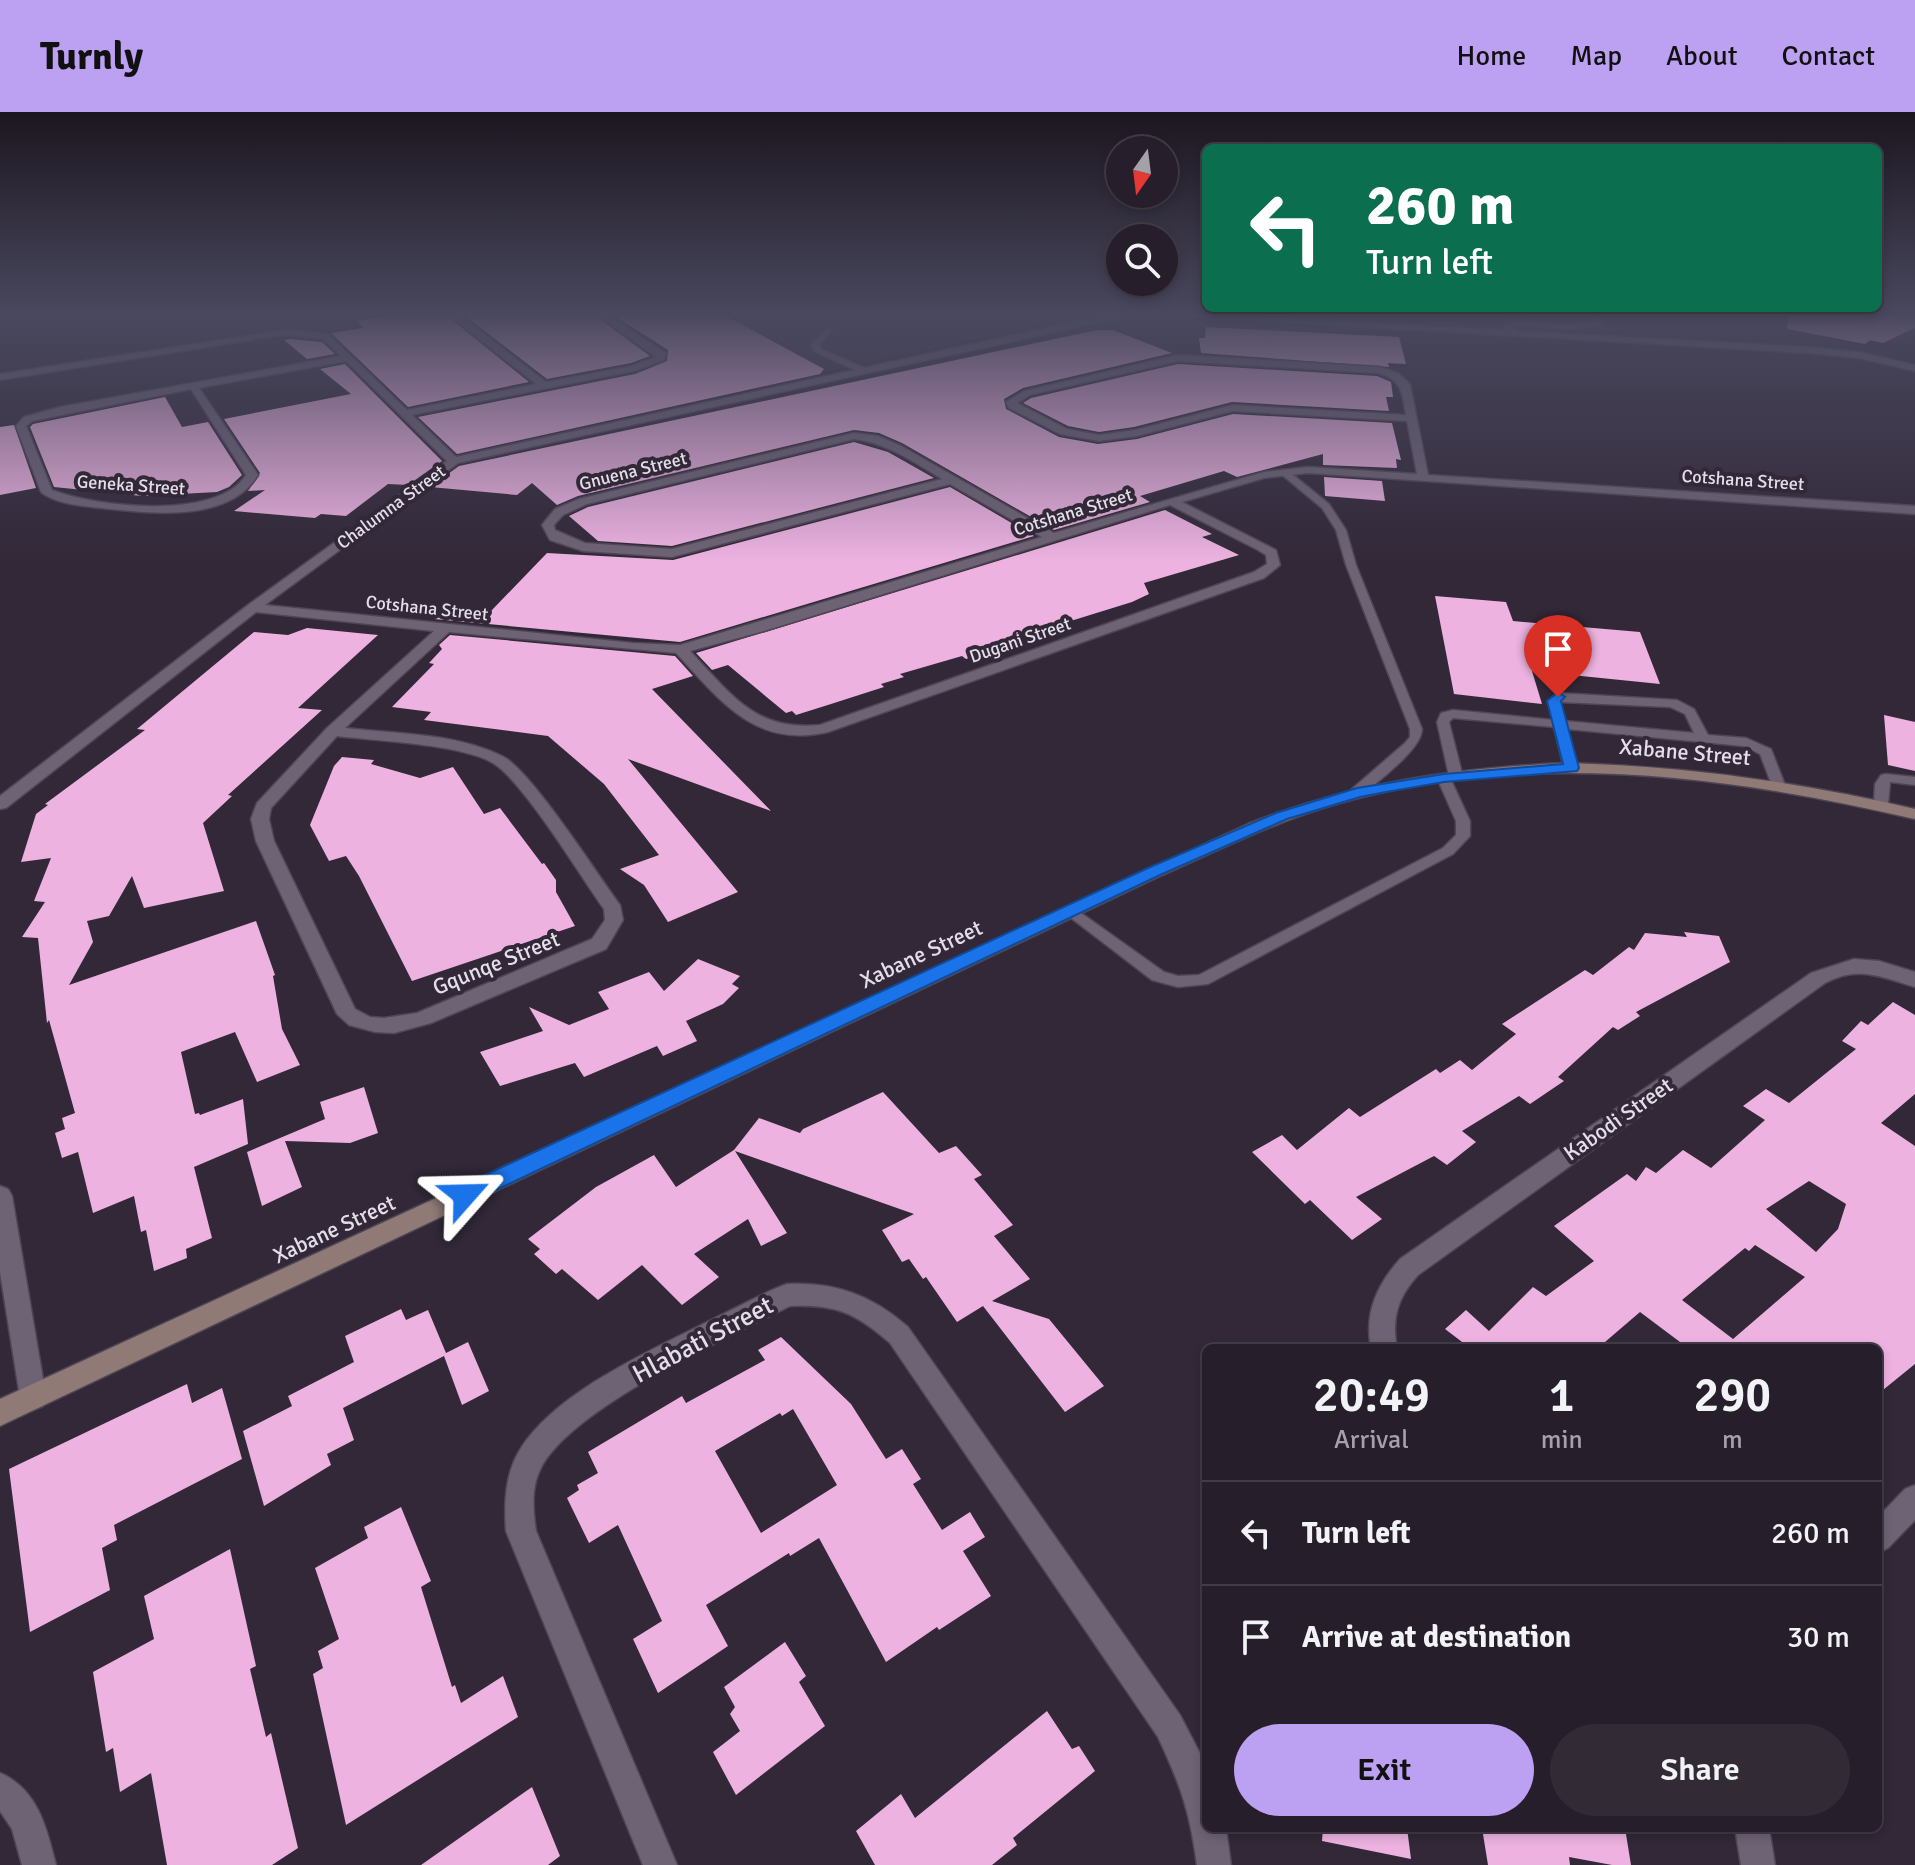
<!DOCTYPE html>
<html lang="en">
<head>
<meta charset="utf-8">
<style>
  :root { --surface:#261e2a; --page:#322b36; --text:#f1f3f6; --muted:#a4a2a8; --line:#423c47; --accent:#bca0f2 }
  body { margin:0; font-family:Signika,sans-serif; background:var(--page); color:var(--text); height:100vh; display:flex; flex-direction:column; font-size:30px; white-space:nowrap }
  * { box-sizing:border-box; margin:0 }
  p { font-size:26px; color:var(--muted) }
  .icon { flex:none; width:44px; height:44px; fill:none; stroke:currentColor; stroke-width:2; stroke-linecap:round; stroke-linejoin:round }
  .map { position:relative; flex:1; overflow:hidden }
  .side { position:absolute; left:1202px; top:1232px; width:680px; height:488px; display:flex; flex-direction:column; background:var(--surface); border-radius:12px; box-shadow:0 4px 12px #0003,0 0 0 2px var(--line) }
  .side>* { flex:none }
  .guide { position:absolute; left:1202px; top:32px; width:680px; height:168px; border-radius:12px; box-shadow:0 4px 12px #0003,0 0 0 2px var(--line); background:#0b6e4f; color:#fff; overflow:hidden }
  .needle { width:52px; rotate:194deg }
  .buttons { position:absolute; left:1106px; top:24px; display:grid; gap:16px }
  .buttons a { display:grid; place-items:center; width:72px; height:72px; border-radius:50%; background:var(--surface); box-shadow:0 4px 12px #0003,0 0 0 2px var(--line); font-size:40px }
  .pin { position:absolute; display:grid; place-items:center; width:68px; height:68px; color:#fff; margin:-82px -34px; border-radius:50% 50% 50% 0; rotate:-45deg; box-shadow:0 0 8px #0007 }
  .pin .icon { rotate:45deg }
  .me { position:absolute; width:88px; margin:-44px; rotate:65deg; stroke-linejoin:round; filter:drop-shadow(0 0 6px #0008) }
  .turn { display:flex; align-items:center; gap:28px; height:168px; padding:0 32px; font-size:36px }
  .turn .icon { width:104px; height:104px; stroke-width:2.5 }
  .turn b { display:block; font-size:56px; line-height:68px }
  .eta { display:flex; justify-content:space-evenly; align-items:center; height:136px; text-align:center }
  .eta b { font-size:48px; font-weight:600; line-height:56px }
  .button { display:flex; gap:16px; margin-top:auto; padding:16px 32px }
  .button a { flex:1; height:92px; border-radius:48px; background:var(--accent); color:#111; font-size:32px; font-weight:600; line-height:92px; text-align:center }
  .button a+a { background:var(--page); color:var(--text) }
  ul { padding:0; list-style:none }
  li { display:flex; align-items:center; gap:24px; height:104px; padding:0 32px; border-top:2px solid var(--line) }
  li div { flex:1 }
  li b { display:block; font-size:30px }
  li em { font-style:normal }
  header { display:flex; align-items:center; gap:48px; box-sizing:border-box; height:112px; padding:0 40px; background:var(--accent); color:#111 }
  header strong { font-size:38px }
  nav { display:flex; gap:44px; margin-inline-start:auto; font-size:28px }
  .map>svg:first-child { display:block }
  .built { fill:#3d3046 }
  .building { fill:#edb2e0; fill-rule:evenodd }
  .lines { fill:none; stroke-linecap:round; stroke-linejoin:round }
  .lane-casing { stroke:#4f4654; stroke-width:3 }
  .street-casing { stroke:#4f4654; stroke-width:3 }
  .secondary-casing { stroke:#4f4654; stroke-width:3 }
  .lane { fill:#6e6375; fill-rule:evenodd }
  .street { fill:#6e6375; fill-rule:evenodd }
  .secondary { fill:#8f7a76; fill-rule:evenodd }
  .route { fill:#1a73e8; stroke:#114b97; stroke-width:2 }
  .labels { text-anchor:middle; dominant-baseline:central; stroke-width:8; stroke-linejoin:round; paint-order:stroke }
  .far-street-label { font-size:18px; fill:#e4dee9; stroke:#322838 }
  .street-label { font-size:22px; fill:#e4dee9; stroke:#322838 }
  .near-street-label { font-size:26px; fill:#e4dee9; stroke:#322838 }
</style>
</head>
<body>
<header>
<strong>Turnly</strong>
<nav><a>Home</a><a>Map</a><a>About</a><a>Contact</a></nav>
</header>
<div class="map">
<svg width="1915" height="1753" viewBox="0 0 1915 1753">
  <rect width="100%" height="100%" fill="#322838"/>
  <path class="built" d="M679,203H1088L792,267Z
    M1264,203H1621L1631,217L1606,222Z"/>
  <path class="building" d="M390,203H446L529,270L408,295L331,221L363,216L357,209Z
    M464,203H594L650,244L631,251L547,267Z
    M613,203H724L824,257L820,262L457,342L418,305L635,262L667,249L668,238Z
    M1789,203H1915V216L1883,231L1870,228L1865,232L1787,217Z
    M1206,215L1399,225L1406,252L1388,251L1389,255L1201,241L1199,226H1205Z
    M1097,218H1113L1172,241L1023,276L1004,287L1006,297L1059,325L1098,332L1137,327L1233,302L1392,311L1401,348L1396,347L1397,356L1323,353V342L1237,365L1224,359L1140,384L1150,390L1054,418L902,331L879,321L854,318L578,384L557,393L532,371L517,383L430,375L459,354Z
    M291,227L322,230L335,242L307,247L284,228Z
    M345,252L442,349L408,373L388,372L346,404L321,402L315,406L234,399L265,378L248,379L260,361L224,307L351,282L320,257Z
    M1178,252L1377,264L1391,270L1393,285H1386L1389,299L1232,290L1134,315L1099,320L1068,314L1023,291L1031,286Z
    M165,285L182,315L208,310L242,363L229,375L217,380L142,384L54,375L30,315L33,312Z
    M14,313L36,376L0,383V315Z
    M854,330L888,340L934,366L672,434L598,429L569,404L588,395Z
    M1324,365L1382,369L1385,389L1325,384Z
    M950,375L1034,424L680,530L434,507L447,494L492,498L547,441L673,448Z
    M1165,398L1212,422L1202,425L1239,443L1144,471L1149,482L1132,490L1019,525L1023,528L966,547L962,544L900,562L904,565L881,572L884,575L831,592L796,603L792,599L786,601L728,553L712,558L696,541Z
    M1435,484L1506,490L1513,509L1640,520L1660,572L1532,559L1542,592L1454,582Z
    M307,516L378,523L298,596L322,598L228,683L232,684L203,711L224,779L144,796L132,764L109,804L87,809L93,830L69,873L256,809L275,863L273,864L282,917L300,953L257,970L235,920L181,940L195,1002L199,1001L200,1003L243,987L248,1032L194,1055L212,1126L186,1137L187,1146L154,1159L146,1118L141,1120L134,1084L93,1101L78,1040L62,1046L55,1021L65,1017L62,1006L75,1001L49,908L47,911L38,826L22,825L45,790L34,789L51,746L21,750L36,702L48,693L45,692L145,618L137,617L254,520L288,523Z
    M450,523L675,544L693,564L652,577L771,699L628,647L738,780L668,810L644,773L620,757L659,743L604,672L548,624L424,608L431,600L392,595L434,552L429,551L442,537L439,533Z
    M1884,603L1915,610V659L1888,653Z
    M342,645L374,648L371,652L420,666L453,655L484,702L500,696L542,752L544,751L556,768V780L575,814L412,869L359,764L346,744L329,749L310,713L334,654Z
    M1684,820L1719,824L1730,850L1636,900L1640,904L1618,918L1613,915L1558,965L1564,969L1530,992L1519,984L1462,1019L1476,1030L1447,1053L1434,1044L1356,1085L1382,1107L1352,1128L1310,1088L1305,1092L1252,1040L1282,1023L1297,1038L1349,996L1360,1005L1436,957L1440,961L1460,948L1472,958L1516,922L1502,912L1585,858L1593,863L1629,835L1634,838L1645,821L1687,825Z
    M698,847L740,864L732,872L739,876L723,892L686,909L697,929L663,944L657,934L584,965L575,951L500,974L480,940L543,919L529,895L569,913L609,897L598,880L649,860L664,879Z
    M1893,890L1915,903V982L1881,1011L1915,1034V1252L1878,1282V1236H1688L1640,1200L1598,1236H1470L1445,1217L1466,1198L1489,1219L1533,1175L1546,1184L1594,1149L1554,1114L1627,1062L1636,1069L1646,1055L1656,1061L1683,1038L1711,1056L1765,1008L1743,994L1766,977L1789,991L1856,937L1842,929L1861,909L1868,913ZM1809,1069L1846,1092L1838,1117L1816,1140L1766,1097ZM1755,1133L1805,1165L1733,1227L1682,1188L1745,1136L1749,1139Z
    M364,975L378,1021L350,1031L285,1029L302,1075L262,1094L247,1040L325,1007L320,990Z
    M883,980L939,1041L956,1034L982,1063L974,1067L1013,1113L994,1124L1030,1167L992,1189L1049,1207L1104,1274L1065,1300L983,1194L957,1210L926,1165L923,1167L909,1147L902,1150L882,1118L914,1102L735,1039L787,1121L761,1134L748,1107L694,1142L719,1165L682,1193L642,1153L598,1188L562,1157L556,1162L534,1142L540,1137L528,1127L596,1075L654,1043L676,1075L734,1038L759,1006L800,1021L803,1017Z
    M401,1197L406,1208L428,1198L446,1241L468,1230L489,1279L462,1293L444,1244L343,1296L354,1328L327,1342L331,1353L264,1394L243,1319L292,1294L288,1284L354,1250L345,1224Z
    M781,1225L851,1292L886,1347L902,1337L921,1367L913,1372L942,1418L970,1400L985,1425L963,1439L991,1484L939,1518L937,1515L886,1550L819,1426L790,1444L789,1441L706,1493L728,1534L658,1581L633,1527L662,1509L618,1413L589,1431L567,1386L579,1378L577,1373L598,1361L588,1340L682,1284L686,1291L765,1248L758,1238ZM793,1297L837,1373L761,1421L715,1339L780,1301L782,1304Z
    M187,1272L192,1291L222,1276L242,1347L114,1413L117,1428L102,1436L110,1478L30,1520L9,1357Z
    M401,1395L431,1469L421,1475L452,1575L455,1573L461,1591L503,1564L518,1605L346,1713L313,1562L323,1556L318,1539L339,1527L315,1456L368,1426L364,1415Z
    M230,1437L256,1554L250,1557L266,1625L271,1621L298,1736L272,1753H167L151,1661L120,1680L113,1636L106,1640L93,1560L154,1527L144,1484Z
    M785,1530L806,1564L799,1570L825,1614L736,1683L713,1640L740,1619L730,1602L735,1595L724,1575Z
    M1047,1599L1072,1637L1079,1634L1095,1659L1013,1726L1017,1733L992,1753H875L856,1719L901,1682L915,1706Z
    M532,1675L560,1744L548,1753H421Z
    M1323,1716H1407L1411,1747L1322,1729Z
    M1482,1716H1625L1631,1753H1612L1569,1745L1570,1753H1488Z"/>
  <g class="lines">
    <defs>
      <path id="lane" d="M0,203H7L0,206Z
        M1594,203H1601L1602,212L1569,217L1512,212L1514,221L1510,223L1506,221L1505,210L1508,208L1569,213L1596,209Z
        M827,217L833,218L819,233L821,237L867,257V261H861L815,240L811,233Z
        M1281,358H1287L1329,392L1346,418L1356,453L1422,617C1422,637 1378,669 1362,683L1357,684L1350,680L1352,677L1405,631L1410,625V617L1346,453L1336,418L1322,396L1281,362Z
        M1558,581L1677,588L1694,597L1708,623L1746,626L1771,637L1785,673L1778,677L1773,676L1760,642L1743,634L1567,617L1578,656L1571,660L1564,656L1554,615L1453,606L1449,610L1463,665L1461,668H1451L1470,709V724L1453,742L1208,872L1178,875L1152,868L1062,799L1069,794L1074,796L1164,860L1178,864L1199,863L1443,736L1456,723V709L1437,666L1444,662L1449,664L1437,610L1441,601L1453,598L1553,608L1548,589ZM1560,590L1670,595L1685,602L1694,621L1565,609Z
        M1886,662L1915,665V673L1890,670L1888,693L1881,697L1874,693L1875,672L1881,663Z"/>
      <path id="street" d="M449,203H459L546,270L632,254L656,245L597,203H607L666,241L664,248L634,259L412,303L456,345L1101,204L1144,203L1101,210L458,351L265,493L633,531L680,533L1042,425L950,372L672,445L583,439L550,428L542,413L555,397L579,387L854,321L878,324L901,334L1054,421L1264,360L1308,355L1417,362L1407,309L1233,299L1137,324L1099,329L1060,322L1009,296L1006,290L1024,279L1178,243L1379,255L1398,261L1410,272L1428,363L1915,394V402L1308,361L1264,366L1182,390L1276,438L1280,453L1264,466L828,620C755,637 720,588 676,541L449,520L345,616C396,622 456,621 502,644C530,657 597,762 620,793L623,808L606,837L431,911L394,921L375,920L349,913L337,902L256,729L251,707L257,691L327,616L434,519L256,500L6,696L0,697V684L248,493L447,349L346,249L199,276L258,363C228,412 149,401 101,396C82,394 56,392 41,380L16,314L24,305L60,295L341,244L323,227L282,223L0,268V262L291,217L329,223L407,298L536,272ZM1178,249L1378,261C1402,268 1402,280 1406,303L1233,293L1135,318L1099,323L1067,317L1017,291L1030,283ZM191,277L246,363C217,409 95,395 52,378L26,314L32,309ZM854,327C887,331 914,350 942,367L672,437L585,431L555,418L554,413L563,403L587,392ZM1170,393L1258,438L1266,443L1267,452L1254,460L820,613C755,620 730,581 690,539L764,519ZM337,624C376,629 461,632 493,651C523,669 581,765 604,797L605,808L592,827L417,901L384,906L370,905L355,897L274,729L269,707L271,696Z
        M1163,203H1221L1808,235L1859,240L1915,253V259L1859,246L1808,241Z
        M1854,847L1879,849L1915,860V875C1882,865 1858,853 1825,871L1418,1163C1398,1185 1391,1206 1397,1236H1371C1364,1201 1377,1173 1400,1147L1811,861Z
        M0,1074L8,1077L12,1084L46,1285L43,1294L33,1298L23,1294L20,1285L0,1160Z
        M787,1172C836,1170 871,1183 908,1215L1180,1603L1206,1653V1716H1226L1231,1753H1197C1190,1700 1181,1674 1158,1625L890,1231C856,1201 836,1192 790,1194C729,1225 567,1298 540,1358C531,1376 533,1399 536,1419L677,1753H643L506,1419C504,1390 505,1361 521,1336C558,1279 650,1239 709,1209C735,1197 760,1182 787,1172Z
        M1915,1373V1408L1888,1436L1878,1441V1405L1905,1377Z
        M0,1661C38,1677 47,1717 56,1753H22L12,1717L0,1699Z
        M1735,1716H1769L1775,1753H1741Z"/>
      <path id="secondary" d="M1566,651C1685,654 1799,670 1915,697V707C1727,663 1528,638 1340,691C1278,708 1219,738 1160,764L0,1314V1287L1248,712C1351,671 1455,656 1566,651Z"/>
    </defs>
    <use href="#lane" class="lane-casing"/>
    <use href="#street" class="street-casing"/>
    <use href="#secondary" class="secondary-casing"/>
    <use href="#lane" class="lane"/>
    <use href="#street" class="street"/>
    <use href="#secondary" class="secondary"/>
  </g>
  <linearGradient id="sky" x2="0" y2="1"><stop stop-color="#1c161f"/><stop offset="0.45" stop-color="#49485e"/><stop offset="1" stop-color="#49485e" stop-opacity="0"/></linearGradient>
  <rect width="1915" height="449" fill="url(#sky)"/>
  <path class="route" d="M1558,580L1565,585L1561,589L1579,656L1577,659L1444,670L1386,680L1360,685L1287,707L1160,763L473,1089L465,1091L457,1089L454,1083L457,1076L1148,756L1276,701L1357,676L1444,662L1563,652L1547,589Z"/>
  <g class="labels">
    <g class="far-street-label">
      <text transform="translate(633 359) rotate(-14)">Gnuena Street</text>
      <text transform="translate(1743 368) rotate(4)">Cotshana Street</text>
      <text transform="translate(131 373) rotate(4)">Geneka Street</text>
      <text transform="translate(391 395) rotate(-36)">Chalumna Street</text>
      <text transform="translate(1073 400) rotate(-17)">Cotshana Street</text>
      <text transform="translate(427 496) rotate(6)">Cotshana Street</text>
      <text transform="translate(1020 528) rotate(-19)">Dugani Street</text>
    </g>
    <g class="street-label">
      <text transform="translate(1685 640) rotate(5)">Xabane Street</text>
      <text transform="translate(921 842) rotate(-25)">Xabane Street</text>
      <text transform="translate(496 851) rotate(-22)">Gqunqe Street</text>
      <text transform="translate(1618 1007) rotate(-35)">Kabodi Street</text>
      <text transform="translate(334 1117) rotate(-25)">Xabane Street</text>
    </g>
    <g class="near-street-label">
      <text transform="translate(703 1228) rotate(-28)">Hlabati Street</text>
    </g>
  </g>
</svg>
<div class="buttons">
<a><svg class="needle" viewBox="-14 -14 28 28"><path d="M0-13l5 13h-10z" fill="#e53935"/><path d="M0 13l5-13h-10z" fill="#a4a2a8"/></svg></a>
<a><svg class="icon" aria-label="search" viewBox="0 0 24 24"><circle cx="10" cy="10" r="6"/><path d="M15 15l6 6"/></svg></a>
</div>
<div class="pin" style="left:1558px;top:585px;background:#d93025"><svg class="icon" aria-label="arrive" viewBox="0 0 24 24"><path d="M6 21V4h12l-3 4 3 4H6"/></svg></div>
<svg class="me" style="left:465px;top:1083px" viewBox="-20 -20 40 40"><path d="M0-17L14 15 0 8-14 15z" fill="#1a73e8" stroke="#fff" stroke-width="4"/></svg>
<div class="guide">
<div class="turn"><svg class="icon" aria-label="left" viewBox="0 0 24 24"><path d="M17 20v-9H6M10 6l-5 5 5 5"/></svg><div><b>260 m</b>Turn left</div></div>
</div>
<section class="side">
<div class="eta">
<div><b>20:49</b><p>Arrival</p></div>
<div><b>1</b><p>min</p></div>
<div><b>290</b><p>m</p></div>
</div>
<ul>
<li><svg class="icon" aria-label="left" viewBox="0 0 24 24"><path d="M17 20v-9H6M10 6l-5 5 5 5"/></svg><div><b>Turn left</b></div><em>260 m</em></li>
<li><svg class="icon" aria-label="arrive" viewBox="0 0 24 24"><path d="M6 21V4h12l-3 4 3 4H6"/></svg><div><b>Arrive at destination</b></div><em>30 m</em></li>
</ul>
<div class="button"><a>Exit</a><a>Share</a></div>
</section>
</div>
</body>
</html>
